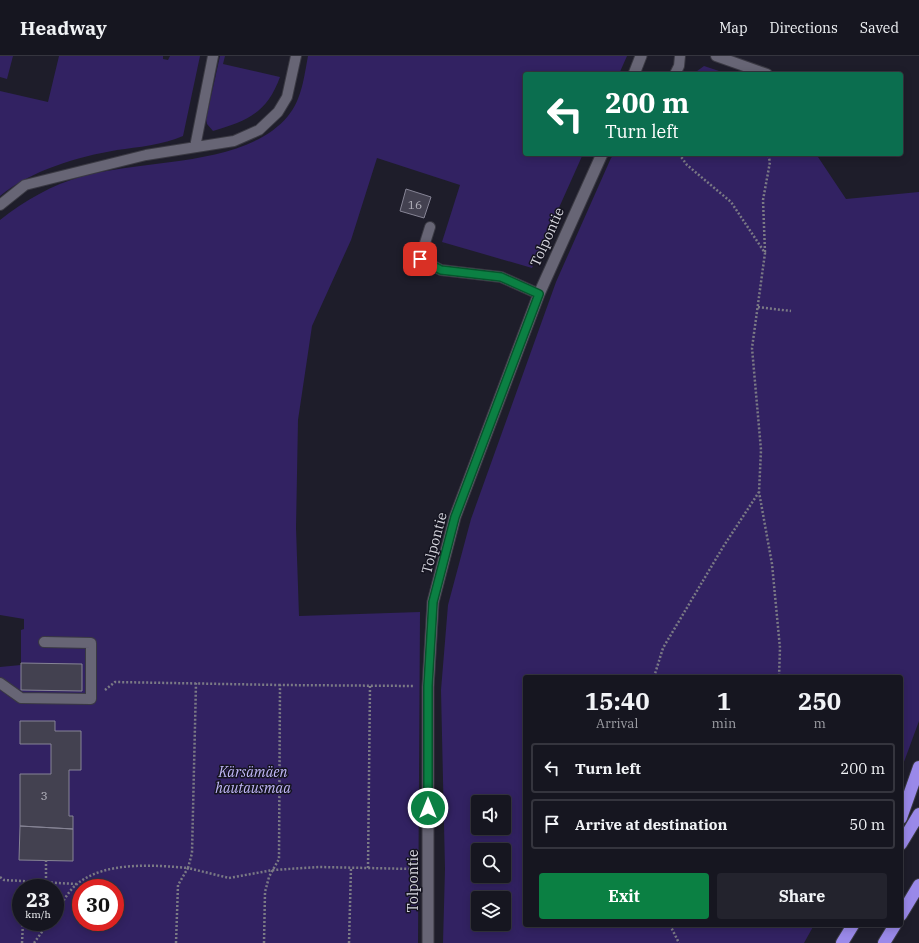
<!DOCTYPE html>
<html lang="en">
<head>
<meta charset="utf-8">
<style>
  :root { --surface:#161620; --page:#23232d; --text:#f1f3f6; --muted:#9e9fa5; --line:#35353e; --accent:#0b8043 }
  body { margin:0; font-family:"IBM Plex Serif",serif; background:var(--page); color:var(--text); height:100vh; display:flex; flex-direction:column; font-size:15px; white-space:nowrap }
  * { box-sizing:border-box; margin:0 }
  p { font-size:13px; color:var(--muted) }
  .icon { flex:none; width:22px; height:22px; fill:none; stroke:currentColor; stroke-width:2; stroke-linecap:round; stroke-linejoin:round }
  .map { position:relative; flex:1; overflow:hidden }
  .side { position:absolute; left:523px; top:619px; width:380px; height:252px; display:flex; flex-direction:column; background:var(--surface); border-radius:4px; box-shadow:0 2px 10px #0003,0 0 0 1px var(--line) }
  .side>* { flex:none }
  .top-card { position:absolute; left:523px; top:16px; width:380px; height:84px; border-radius:4px; box-shadow:0 2px 10px #0003,0 0 0 1px var(--line); background:#0b6e4f; color:#fff; overflow:hidden }
  .fabs { position:absolute; left:471px; top:739px; display:grid; gap:8px }
  .fabs a { display:grid; place-items:center; width:40px; height:40px; border-radius:4px; background:var(--surface); box-shadow:0 2px 10px #0003,0 0 0 1px var(--line); font-size:20px }
  .speed { position:absolute; left:12px; top:823px; display:flex; gap:8px; font-size:20px; font-weight:700; text-align:center }
  .speed>* { display:grid; place-content:center; width:52px; height:52px; border-radius:50%; background:var(--surface); box-shadow:0 2px 10px #0003,0 0 0 1px var(--line); line-height:1 }
  .speed small { font-size:10px; font-weight:400 }
  .speed .limit { border:6px solid #d22; background:#fff; color:#111 }
  .pin { position:absolute; display:grid; place-items:center; width:34px; height:34px; color:#fff; margin:-17px; border-radius:8px; box-shadow:0 2px 6px #0006 }
  .me { position:absolute; width:44px; margin:-22px; rotate:0deg; stroke-linejoin:round; filter:drop-shadow(0 0 3px #0008) }
  .turn { display:flex; align-items:center; gap:14px; height:84px; padding:0 16px; font-size:18px }
  .turn .icon { width:52px; height:52px; stroke-width:2.5 }
  .turn b { display:block; font-size:28px; line-height:34px }
  .eta { display:flex; justify-content:space-evenly; align-items:center; height:68px; text-align:center }
  .eta b { font-size:24px; font-weight:700; line-height:28px }
  .cta { display:flex; gap:8px; margin-top:auto; padding:8px 16px }
  .cta a { flex:1; height:46px; border-radius:4px; background:var(--accent); color:#fff; font-size:16px; font-weight:700; line-height:46px; text-align:center }
  .cta a+a { background:var(--page); color:var(--text) }
  ul { padding:0; list-style:none }
  li { display:flex; align-items:center; gap:12px; height:50px; margin:0 8px 6px; padding:0 8px; border:2px solid var(--line); border-radius:4px }
  li div { flex:1 }
  li b { display:block; font-size:15px }
  li em { font-style:normal }
  header { display:flex; align-items:center; gap:24px; box-sizing:border-box; height:56px; padding:0 20px; background:var(--surface); border-bottom:1px solid var(--line) }
  header strong { font-size:19px }
  nav { display:flex; gap:22px; margin-inline-start:auto; font-size:14px }
  .map>svg:first-child { display:block }
  .green { fill:#322262; fill-rule:evenodd }
  .building { fill:#434150; stroke:#868495 }
  .lines { fill:none; stroke-linecap:round; stroke-linejoin:round }
  .service-casing { stroke:#3a3943; stroke-width:12 }
  .minor-casing { stroke:#3a3943; stroke-width:13 }
  .motorway-casing { stroke:#3a3943; stroke-width:14 }
  .path { stroke:#7b7a85; stroke-width:2.5; stroke-dasharray:2 2; stroke-linecap:butt }
  .service { stroke:#676575; stroke-width:10 }
  .minor { stroke:#676575; stroke-width:11 }
  .motorway { stroke:#9a89e9; stroke-width:12 }
  .route-casing { stroke:#07532c; stroke-width:10 }
  .route { stroke:#0b8043; stroke-width:7 }
  .labels { text-anchor:middle; dominant-baseline:central; stroke-width:3; stroke-linejoin:round; paint-order:stroke }
  .number-label { font-size:12px; fill:#b2b1bb }
  .street-label { font-size:14px; fill:#d7d6df; stroke:#151420 }
  .park-label { font-size:14px; font-style:italic; fill:#c1b8f8; stroke:#151420 }
</style>
</head>
<body>
<header>
<strong>Headway</strong>
<nav><a>Map</a><a>Directions</a><a>Saved</a></nav>
</header>
<div class="map">
<svg width="919" height="887" viewBox="0 0 919 887">
  <rect width="100%" height="100%" fill="#1e1d2a"/>
  <path class="green" d="M0,0H13L7,23L0,21Z
    M59,0H163V3L168,4L170,0H200L183,80C163,89 138,91 117,94C77,101 32,114 0,140V35L48,46Z
    M220,0H225L223,8L280,21C267,57 247,65 213,75L207,68L206,63Z
    M308,0H627L619,18H525V98H583L532,212L442,186L460,129L377,102L351,184L312,270L298,364L296,472L299,560L420,556L418,887H0V611L21,609V574L24,573V563L0,559V164C25,144 52,129 83,120C144,103 246,111 288,60C302,43 304,21 308,0ZM21,832H55V866H21ZM81,832H115V866H81Z
    M704,10L728,18H693Z
    M615,98H816L846,143L919,136V665L901,714V621H525V869H814L804,887H443L445,813L441,634L448,549L471,463L556,226L611,102ZM478,746H504V772H478ZM478,794H504V820H478ZM478,842H504V868H478Z"/>
  <path class="building" d="M406,133L431,141L424,162L400,155Z
    M21,607L82,608V635L21,634Z
    M20,665H55V675H81V714H69V760H73V773L20,770V718H51V688H20Z
    M20,770L73,773V805L19,804Z"/>
  <g class="lines">
    <defs>
      <path id="service" d="M716,0L767,18
        M675,18L679,10L680,0
        M195,91L213,0
        M0,149L25,129L146,99L234,85L259,74L278,56L287,41L296,0
        M430,171L420,203L441,214L501,221L539,238
        M0,627L21,642L91,643V587L44,586"/>
      <path id="minor" d="M634,18L641,0
        M428,887V631L433,546L455,461L539,238L602,98"/>
      <path id="motorway" d="M901,762L919,711
        M901,788L919,758
        M901,859L919,829
        M842,887L853,869
        M884,887L895,869"/>
    </defs>
    <use href="#service" class="service-casing"/>
    <use href="#minor" class="minor-casing"/>
    <use href="#motorway" class="motorway-casing"/>
    <path class="path" d="M679,98L687,109L731,146L765,197L752,292L761,394L759,436L772,508L780,592L779,621
      M765,196L763,144L770,106L768,98
      M758,251L791,255
      M654,621L663,592L723,491L759,436
      M105,634L115,626L280,629
      M368,812L370,630
      M0,821L4,824L76,828
      M46,826V804
      M25,832V826
      M55,858C62,848 68,835 77,828C105,805 155,809 188,812L192,797L196,627
      M670,869L679,887
      M22,887L23,866
      M34,887L49,866
      M176,887L178,829L188,812L229,822L273,814L319,811L414,813
      M264,887L265,836L269,821L279,803L280,629L414,630
      M349,887L351,812"/>
    <use href="#service" class="service"/>
    <use href="#minor" class="minor"/>
    <use href="#motorway" class="motorway"/>
  </g>
  <g class="lines">
    <defs>
      <path id="route" d="M420,203L441,214L501,221L539,238L455,461L433,546L428,630V752"/>
    </defs>
    <use href="#route" class="route-casing"/>
    <use href="#route" class="route"/>
  </g>
  <g class="labels">
    <g class="number-label">
      <text x="415" y="148">16</text>
      <text x="44" y="739">3</text>
    </g>
    <g class="street-label">
      <text transform="translate(547 181) rotate(-66)">Tolpontie</text>
      <text transform="translate(434 487) rotate(-75)">Tolpontie</text>
      <text transform="translate(413 825) rotate(-90)">Tolpontie</text>
    </g>
    <g class="park-label">
      <text x="253" y="716">Kärsämäen<tspan x="253" dy="16">hautausmaa</tspan></text>
    </g>
  </g>
</svg>
<div class="fabs">
<a><svg class="icon" aria-label="sound" viewBox="0 0 24 24"><path d="M4 9h4l5-4v14l-5-4H4zM17 9q2 3 0 6"/></svg></a>
<a><svg class="icon" aria-label="search" viewBox="0 0 24 24"><circle cx="10" cy="10" r="6"/><path d="M15 15l6 6"/></svg></a>
<a><svg class="icon" aria-label="layers" viewBox="0 0 24 24"><path d="M12 4l9 5-9 5-9-5zM3 14l9 5 9-5"/></svg></a>
</div>
<div class="speed"><div>23<small>km/h</small></div><div class="limit">30</div></div>
<div class="pin" style="left:420px;top:203px;background:#d93025"><svg class="icon" aria-label="arrive" viewBox="0 0 24 24"><path d="M6 21V4h12l-3 4 3 4H6"/></svg></div>
<svg class="me" style="left:428px;top:752px" viewBox="-20 -20 40 40"><circle r="17" fill="#0b8043" stroke="#fff" stroke-width="3"/><path d="M0-11L8 9 0 5-8 9z" fill="#fff"/></svg>
<div class="top-card">
<div class="turn"><svg class="icon" aria-label="left" viewBox="0 0 24 24"><path d="M17 20v-9H6M10 6l-5 5 5 5"/></svg><div><b>200 m</b>Turn left</div></div>
</div>
<section class="side">
<div class="eta">
<div><b>15:40</b><p>Arrival</p></div>
<div><b>1</b><p>min</p></div>
<div><b>250</b><p>m</p></div>
</div>
<ul>
<li><svg class="icon" aria-label="left" viewBox="0 0 24 24"><path d="M17 20v-9H6M10 6l-5 5 5 5"/></svg><div><b>Turn left</b></div><em>200 m</em></li>
<li><svg class="icon" aria-label="arrive" viewBox="0 0 24 24"><path d="M6 21V4h12l-3 4 3 4H6"/></svg><div><b>Arrive at destination</b></div><em>50 m</em></li>
</ul>
<div class="cta"><a>Exit</a><a>Share</a></div>
</section>
</div>
</body>
</html>
